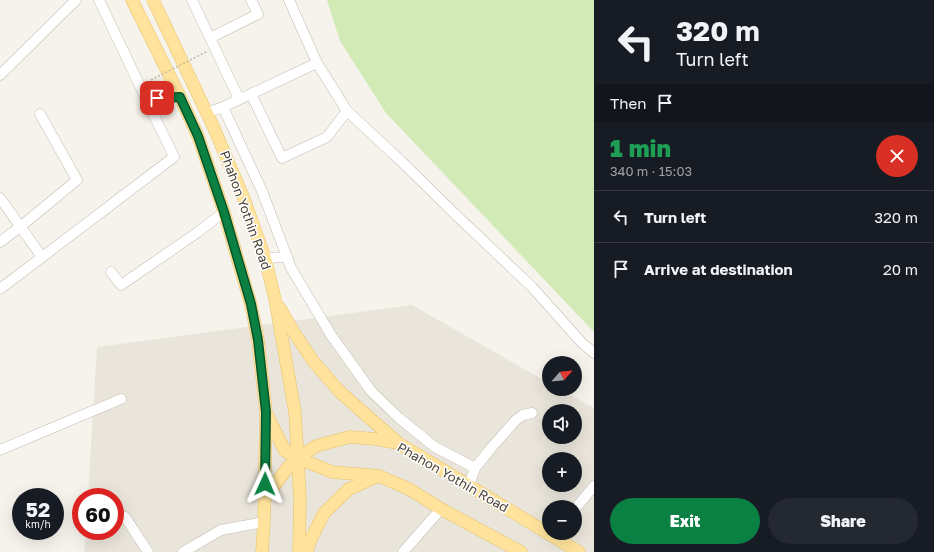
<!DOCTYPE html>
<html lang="en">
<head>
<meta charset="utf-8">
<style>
  :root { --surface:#171b24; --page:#242831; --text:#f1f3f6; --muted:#9ea1a6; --line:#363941; --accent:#0b8043 }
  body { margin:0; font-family:"Golos Text",sans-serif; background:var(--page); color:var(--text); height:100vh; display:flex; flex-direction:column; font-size:15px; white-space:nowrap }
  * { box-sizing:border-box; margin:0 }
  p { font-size:13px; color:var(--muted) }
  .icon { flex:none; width:22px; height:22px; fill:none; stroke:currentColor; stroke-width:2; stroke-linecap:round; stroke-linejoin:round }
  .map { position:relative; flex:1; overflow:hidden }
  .panel { display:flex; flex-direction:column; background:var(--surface); width:340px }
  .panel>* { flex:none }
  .hud { background:#171b24; color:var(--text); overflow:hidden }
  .needle { width:26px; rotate:63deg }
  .fabs { position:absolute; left:542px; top:356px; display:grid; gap:8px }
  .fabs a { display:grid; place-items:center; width:40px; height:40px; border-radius:50%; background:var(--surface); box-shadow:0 4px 16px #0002; font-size:20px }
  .speed { position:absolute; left:12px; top:488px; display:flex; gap:8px; font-size:20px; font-weight:700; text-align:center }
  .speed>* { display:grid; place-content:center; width:52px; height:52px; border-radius:50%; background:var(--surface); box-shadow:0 4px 16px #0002; line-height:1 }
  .speed small { font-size:10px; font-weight:400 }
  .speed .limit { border:6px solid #d22; background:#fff; color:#111 }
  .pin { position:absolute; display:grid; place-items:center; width:34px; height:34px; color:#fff; margin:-17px; border-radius:8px; box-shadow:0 2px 6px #0006 }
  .me { position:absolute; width:44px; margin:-22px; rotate:1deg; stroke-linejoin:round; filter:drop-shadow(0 0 3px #0008) }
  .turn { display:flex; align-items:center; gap:14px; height:84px; padding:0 16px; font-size:18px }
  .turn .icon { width:52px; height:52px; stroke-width:2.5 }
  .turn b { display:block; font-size:28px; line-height:34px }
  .then { display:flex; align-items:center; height:38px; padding:0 16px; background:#0003; gap:8px; font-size:15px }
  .round { display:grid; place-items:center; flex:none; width:42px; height:42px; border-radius:21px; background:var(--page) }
  .headline { display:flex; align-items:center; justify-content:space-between; height:68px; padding:0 16px }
  h1 { font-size:24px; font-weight:800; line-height:30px; color:#1e9e55 }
  .action { display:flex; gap:8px; margin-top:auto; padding:8px 16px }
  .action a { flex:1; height:46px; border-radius:24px; background:var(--accent); color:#fff; font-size:16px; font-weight:800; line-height:46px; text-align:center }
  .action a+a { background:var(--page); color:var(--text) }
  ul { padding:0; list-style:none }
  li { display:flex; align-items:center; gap:12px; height:52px; padding:0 16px; border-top:1px solid var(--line) }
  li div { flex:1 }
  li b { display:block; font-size:15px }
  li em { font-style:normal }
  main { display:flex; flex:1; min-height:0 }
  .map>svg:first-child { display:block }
  .residential { fill:#eae5da; fill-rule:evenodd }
  .green { fill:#d2eab5 }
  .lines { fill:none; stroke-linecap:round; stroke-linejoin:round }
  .minor-casing { stroke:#c2bbae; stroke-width:11 }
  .major-casing { stroke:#e6c16a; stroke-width:13 }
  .minor { stroke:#fff; stroke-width:10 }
  .major { stroke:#ffe39c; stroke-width:12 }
  .path-bridge { stroke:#c4b79f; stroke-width:1.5; stroke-dasharray:2 2; stroke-linecap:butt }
  .route-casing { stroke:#07532c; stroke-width:10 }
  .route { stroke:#0b8043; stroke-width:7 }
  .labels { text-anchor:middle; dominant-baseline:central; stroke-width:3; stroke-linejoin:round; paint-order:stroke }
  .street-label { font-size:13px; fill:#4b4439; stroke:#fff }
</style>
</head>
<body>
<main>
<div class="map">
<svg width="594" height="552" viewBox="0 0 594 552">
  <rect width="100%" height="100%" fill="#f6f3ec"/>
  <path class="residential" d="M412,305L549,383V389H560L594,408V552H84L86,531H115V497H88L97,347ZM549,411H575V437H549ZM549,459H575V485H549ZM549,507H575V533H549Z"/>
  <path class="green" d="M327,0H594V332L386,113L340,41Z"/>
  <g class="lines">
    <defs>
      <path id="minor" d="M192,0L239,99
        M289,0L317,63L347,111L400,160L457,216L532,287L582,343L594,353
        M210,38L258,14L251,0
        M0,75L76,0
        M251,94L282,158L327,137L347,111
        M145,98L180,97
        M223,107L262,191L287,257
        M207,113L223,107L317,63
        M0,198L42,257
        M0,242L20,227L77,180L40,114
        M265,258L287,257L291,268L331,335L371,391L399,418L435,447L475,468
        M111,272L121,285L198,232L224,212
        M0,289L174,157L99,0
        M0,450L121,399
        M469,485L475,468L492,447L516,420L523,415L532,413
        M575,509L594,486
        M125,517L148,552
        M183,552L221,530L264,522
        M403,552L441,509"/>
      <path id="major" d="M132,0L180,97L198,136L224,212L251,305L258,340L266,412L264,522L262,552
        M153,0L213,126L244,199L265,258L275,299L295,412L300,499L299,552
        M280,308L293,331L313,361L340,392L397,442
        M267,415L285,451L298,458L332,472L379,476L409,489L441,509L521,552
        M265,498L289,466L298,458L316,446L349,437L376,439L398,443L579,552
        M307,552L310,541L324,513L349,489L378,476"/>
    </defs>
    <use href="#minor" class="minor-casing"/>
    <use href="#major" class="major-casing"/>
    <use href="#minor" class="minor"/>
    <use href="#major" class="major"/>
    <path class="path-bridge" d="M151,80L206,52"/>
  </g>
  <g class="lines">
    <defs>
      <path id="route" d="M157,98L180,97L198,136L224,212L251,304L258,340L266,412L265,484"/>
    </defs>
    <use href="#route" class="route-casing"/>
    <use href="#route" class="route"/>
  </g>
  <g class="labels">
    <g class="street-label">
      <text transform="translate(246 210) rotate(70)">Phahon Yothin Road</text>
      <text transform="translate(453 477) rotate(30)">Phahon Yothin Road</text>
    </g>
  </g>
</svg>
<div class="fabs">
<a><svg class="needle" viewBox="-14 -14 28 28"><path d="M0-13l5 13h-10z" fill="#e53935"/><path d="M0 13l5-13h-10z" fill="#9ea1a6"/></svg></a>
<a><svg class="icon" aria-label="sound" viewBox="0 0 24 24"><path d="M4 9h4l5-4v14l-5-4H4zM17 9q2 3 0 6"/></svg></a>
<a>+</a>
<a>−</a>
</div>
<div class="speed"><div>52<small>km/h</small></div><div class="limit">60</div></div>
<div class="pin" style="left:157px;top:98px;background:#d93025"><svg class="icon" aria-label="arrive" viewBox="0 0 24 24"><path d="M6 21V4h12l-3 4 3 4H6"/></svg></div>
<svg class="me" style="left:265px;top:484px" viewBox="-20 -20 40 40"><path d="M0-17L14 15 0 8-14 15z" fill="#0b8043" stroke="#fff" stroke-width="4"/></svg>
</div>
<section class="panel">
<div class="hud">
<div class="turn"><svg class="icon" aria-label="left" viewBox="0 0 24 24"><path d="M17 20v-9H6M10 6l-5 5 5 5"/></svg><div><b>320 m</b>Turn left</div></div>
<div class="then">Then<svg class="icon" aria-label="arrive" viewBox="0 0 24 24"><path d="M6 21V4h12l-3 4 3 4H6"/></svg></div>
</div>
<div class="headline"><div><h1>1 min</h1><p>340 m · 15:03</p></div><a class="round" style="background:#d93025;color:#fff"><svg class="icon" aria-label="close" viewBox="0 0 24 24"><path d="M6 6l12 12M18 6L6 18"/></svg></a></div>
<ul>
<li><svg class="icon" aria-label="left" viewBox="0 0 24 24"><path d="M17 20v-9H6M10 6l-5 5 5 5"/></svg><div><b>Turn left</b></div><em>320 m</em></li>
<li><svg class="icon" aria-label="arrive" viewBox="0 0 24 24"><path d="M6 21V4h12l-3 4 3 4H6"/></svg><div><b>Arrive at destination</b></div><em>20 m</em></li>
</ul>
<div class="action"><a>Exit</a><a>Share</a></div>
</section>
</main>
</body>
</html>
